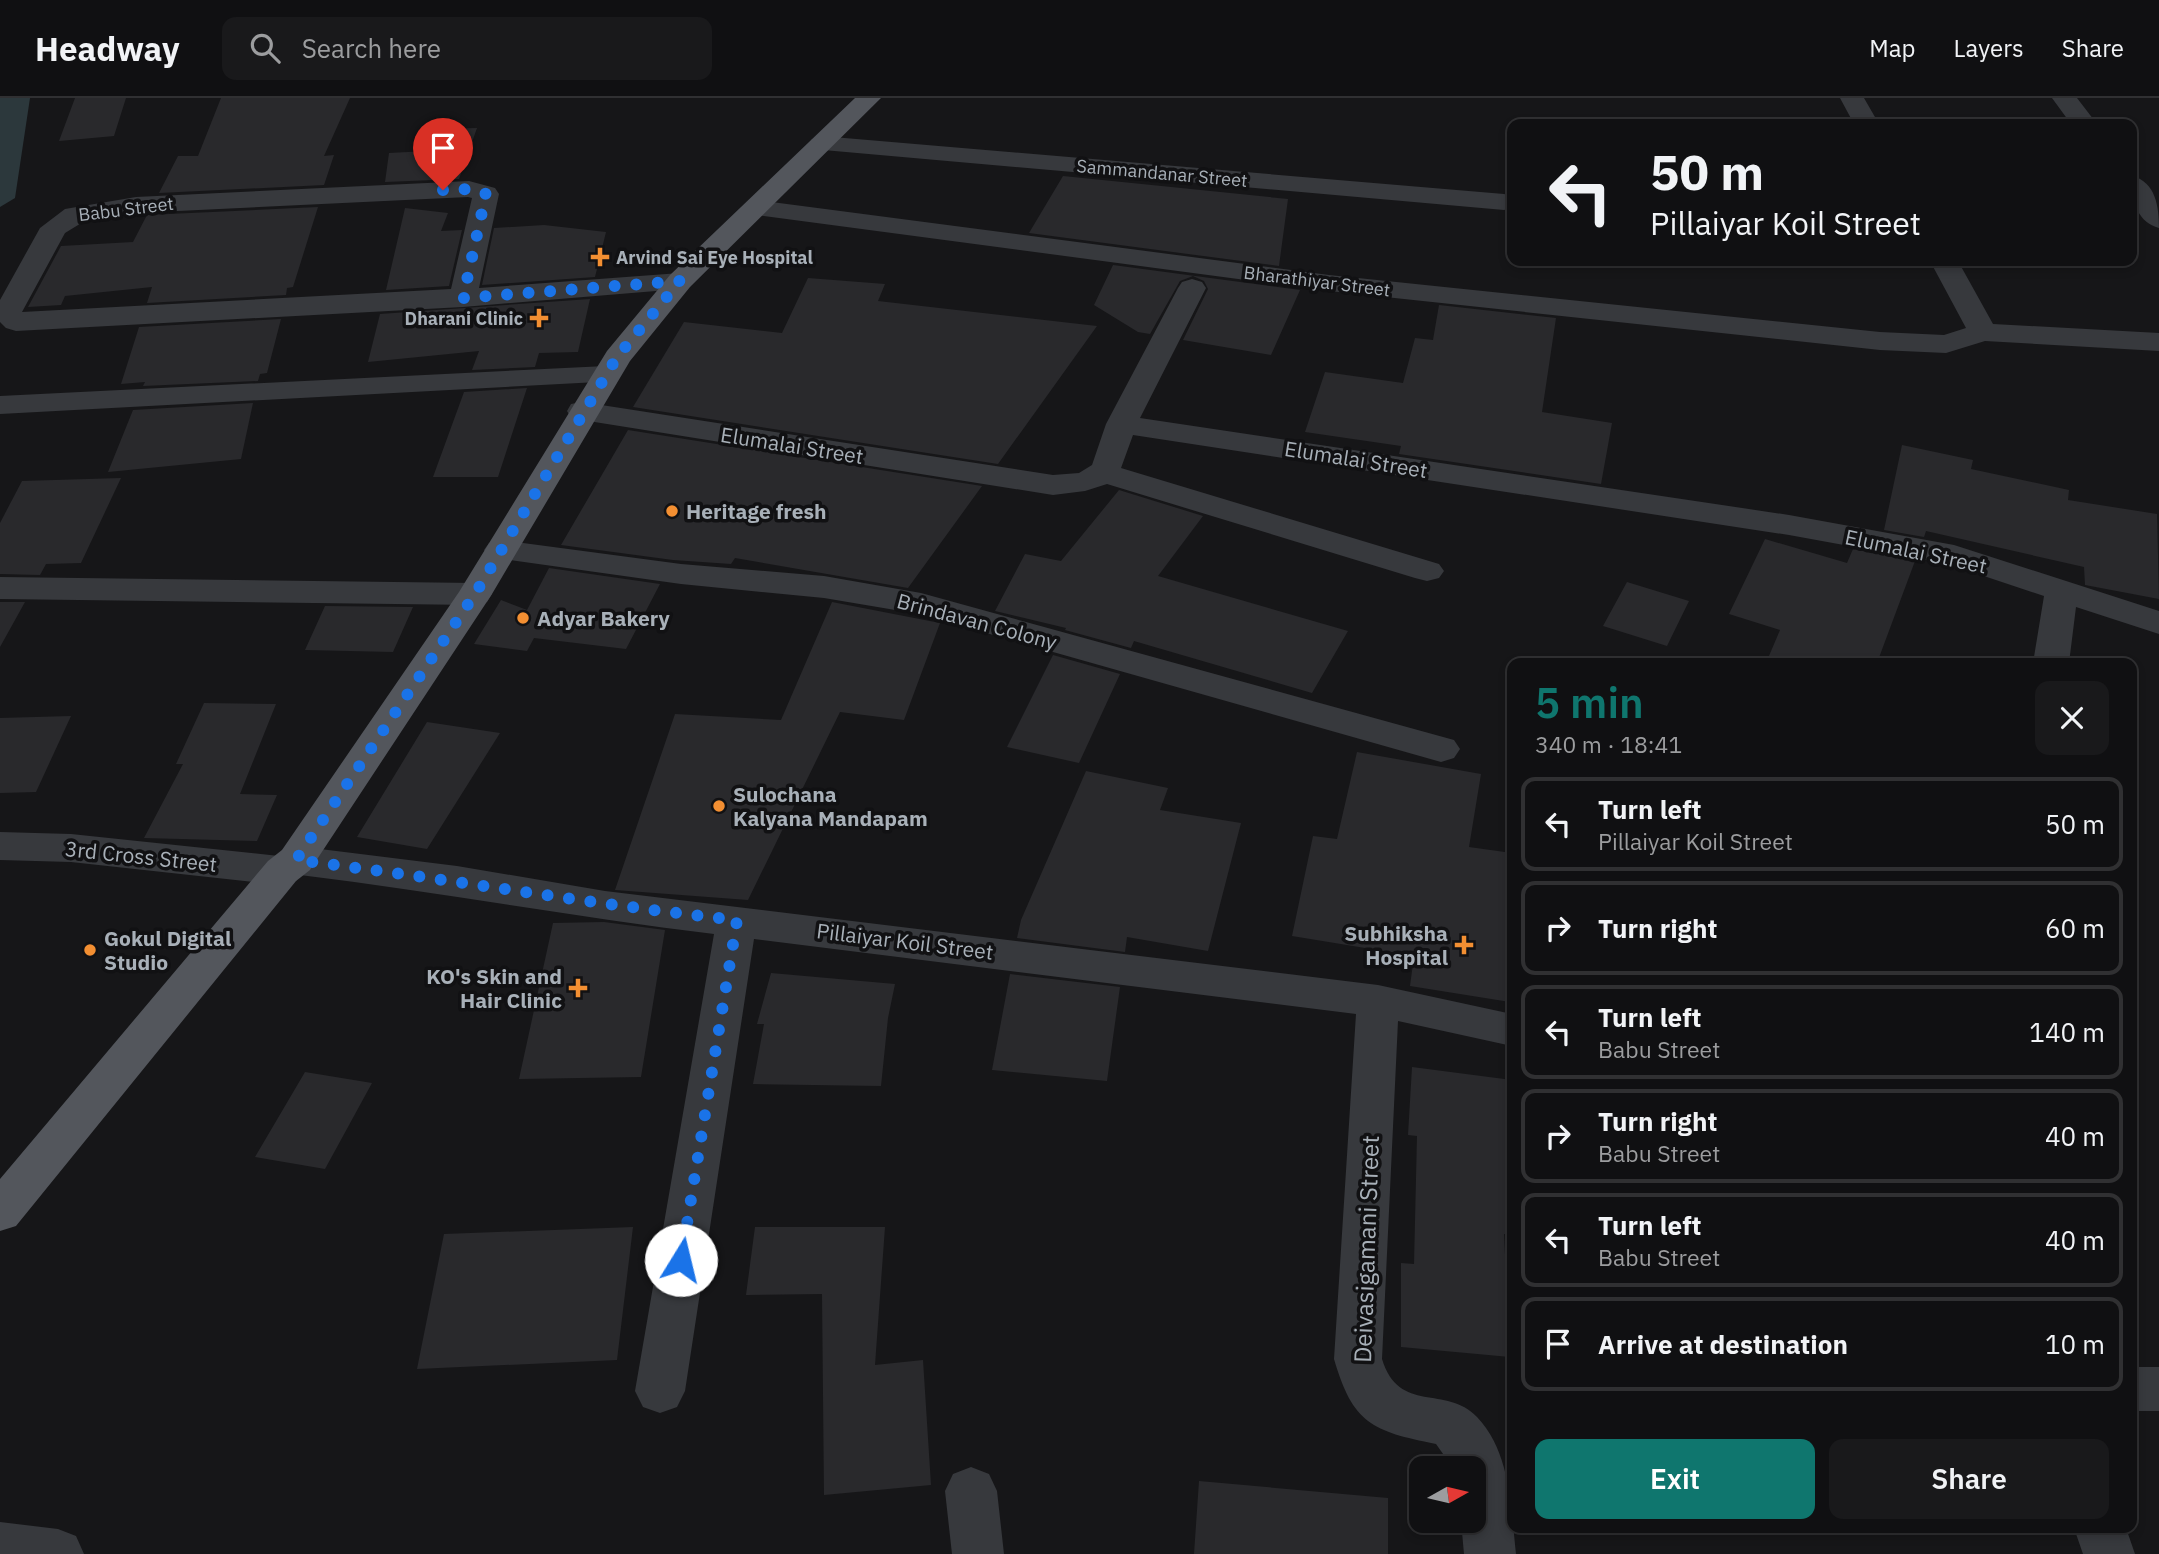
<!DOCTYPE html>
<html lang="en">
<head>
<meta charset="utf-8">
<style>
  :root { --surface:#101012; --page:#19191b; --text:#f1f3f6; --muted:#9c9d9f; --line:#303032; --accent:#0f766e }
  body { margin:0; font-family:"IBM Plex Sans",sans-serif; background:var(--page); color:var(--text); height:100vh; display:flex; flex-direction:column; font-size:26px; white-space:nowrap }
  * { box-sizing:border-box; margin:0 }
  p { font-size:23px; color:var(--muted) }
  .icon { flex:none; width:38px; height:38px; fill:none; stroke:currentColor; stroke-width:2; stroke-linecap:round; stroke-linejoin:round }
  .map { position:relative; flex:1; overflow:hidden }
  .drawer { position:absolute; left:1507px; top:560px; width:630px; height:875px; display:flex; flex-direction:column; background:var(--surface); border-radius:14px; box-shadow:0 4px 10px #0003,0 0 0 2px var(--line) }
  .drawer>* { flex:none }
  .guide { position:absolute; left:1507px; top:21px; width:630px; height:147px; border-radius:14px; box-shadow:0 4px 10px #0003,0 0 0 2px var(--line); background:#101012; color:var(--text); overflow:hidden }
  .needle { width:46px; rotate:82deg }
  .tools { position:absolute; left:1409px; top:1358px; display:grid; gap:14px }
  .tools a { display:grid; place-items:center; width:77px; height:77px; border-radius:14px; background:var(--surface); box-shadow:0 4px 10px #0003,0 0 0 2px var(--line); font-size:35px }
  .pin { position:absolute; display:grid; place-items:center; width:60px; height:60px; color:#fff; margin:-72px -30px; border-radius:50% 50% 50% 0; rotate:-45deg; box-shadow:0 0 7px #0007 }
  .pin .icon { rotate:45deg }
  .me { position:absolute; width:77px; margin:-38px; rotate:9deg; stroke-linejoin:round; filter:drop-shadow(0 0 5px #0008) }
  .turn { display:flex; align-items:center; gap:24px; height:147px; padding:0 28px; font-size:32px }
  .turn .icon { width:91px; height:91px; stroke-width:2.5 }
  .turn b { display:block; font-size:49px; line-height:60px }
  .round { display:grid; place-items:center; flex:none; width:74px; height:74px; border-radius:14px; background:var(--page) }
  .overview { display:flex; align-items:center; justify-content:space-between; height:119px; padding:0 28px }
  h1 { font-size:42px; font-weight:600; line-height:52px; color:var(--accent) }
  .button { display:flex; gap:14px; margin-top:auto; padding:14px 28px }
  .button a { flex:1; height:80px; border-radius:14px; background:var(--accent); color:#fff; font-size:28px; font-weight:600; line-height:80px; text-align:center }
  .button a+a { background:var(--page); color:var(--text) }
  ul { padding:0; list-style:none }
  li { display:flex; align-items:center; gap:21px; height:94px; margin:0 14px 10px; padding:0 14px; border:4px solid var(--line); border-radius:14px }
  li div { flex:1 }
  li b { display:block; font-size:26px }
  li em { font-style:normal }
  header { display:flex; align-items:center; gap:42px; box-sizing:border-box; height:98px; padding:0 35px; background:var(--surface); border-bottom:2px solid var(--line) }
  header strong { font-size:33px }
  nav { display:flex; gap:38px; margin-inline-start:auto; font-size:24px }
  .search { width:490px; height:63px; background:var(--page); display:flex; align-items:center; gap:18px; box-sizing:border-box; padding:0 24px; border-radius:14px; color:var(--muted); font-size:26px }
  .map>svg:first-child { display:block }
  .water { fill:#2c383c }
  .building { fill:#29292c }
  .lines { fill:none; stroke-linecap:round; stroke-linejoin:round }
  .minor { fill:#37393d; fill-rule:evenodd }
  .major { fill:#53565c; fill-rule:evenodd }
  .route { stroke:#1a73e8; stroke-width:12; stroke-dasharray:0 21.6 }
  .poi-dot { fill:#f38f32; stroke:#111113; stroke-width:2.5 }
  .labels { text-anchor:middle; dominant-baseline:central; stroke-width:7; stroke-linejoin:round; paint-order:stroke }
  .far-street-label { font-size:18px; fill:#a8b0b8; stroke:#111113 }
  .far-poi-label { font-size:18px; font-weight:bold; fill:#a8b0b8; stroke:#111113; text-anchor:start }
  .street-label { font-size:21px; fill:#a8b0b8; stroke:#111113 }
  .poi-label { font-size:21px; font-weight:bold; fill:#a8b0b8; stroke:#111113; text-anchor:start }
  .near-street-label { font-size:24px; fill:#a8b0b8; stroke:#111113 }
</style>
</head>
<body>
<header>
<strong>Headway</strong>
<div class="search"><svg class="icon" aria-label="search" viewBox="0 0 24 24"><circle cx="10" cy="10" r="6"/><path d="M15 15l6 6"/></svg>Search here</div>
<nav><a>Map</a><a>Layers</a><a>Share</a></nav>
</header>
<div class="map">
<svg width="2159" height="1456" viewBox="0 0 2159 1456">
  <rect width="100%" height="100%" fill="#161618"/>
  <path class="water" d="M0,0H30L15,100L0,109Z"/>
  <path class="building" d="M75,0H126L114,38L59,43Z
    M221,0H350L324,58L334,57L324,87L159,95L178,58H198Z
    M477,30L459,81L385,84L389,55L427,53L435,31Z
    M1063,78L1288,101L1279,168L1029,135Z
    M318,109L293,189L287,190L286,197L147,205L152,189L65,198L61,207L28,209L61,148L133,144L147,117Z
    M405,110L448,115L441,133L462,132L449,188L386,192Z
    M544,127L606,134L595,179L482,187L494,130Z
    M1113,167L1300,192L1271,257L1183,242L1208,191L1204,183L1193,178L1180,183L1150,236L1138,234L1094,207Z
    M808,180L885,186L878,203L1097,228L998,366L633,309L684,224L782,235Z
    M590,201L578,254L539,255L535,269L472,272L479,253L368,264L380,216Z
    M1439,207L1556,220L1542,314L1612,325L1601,386L1399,356L1401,348L1305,334L1325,274L1403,285L1415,240L1433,242Z
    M281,221L267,275L260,276L258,283L143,288L145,284L121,286L139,229Z
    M527,290L498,379H433L464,294Z
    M253,305L241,361L108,374L133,312Z
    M628,332L982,388L908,490L735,460L731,466L673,462L561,447Z
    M1902,347L1973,362L1971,371L2069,392L2068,402L2157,416L2159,501L2085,487L2084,469L1926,433L1924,439L1884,432Z
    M121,380L81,465L46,466L40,477L0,476V425L22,383Z
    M1119,392L1203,418L1158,478L1348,533L1312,595L1134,543L1131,550L1065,532L1066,530L995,513L1025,456L1061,463Z
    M1765,441L1847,465L1853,451L1915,463L1877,565H1766L1780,532L1729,516Z
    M549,470L660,486L626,551L534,540L527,553L474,546L501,502L527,512Z
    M1627,484L1689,503L1667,548L1603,528Z
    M0,504H25L0,549Z
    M832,504L940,525L904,622L840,614L748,802L615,792L675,616L781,622Z
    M325,508L413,509L393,554L305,552Z
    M1053,557L1120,576L1079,665L1007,649Z
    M204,605L276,606L240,696L277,697L257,743L144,740L183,666H176Z
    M71,618L36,694L0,695V620Z
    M427,624L500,635L427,751L357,739Z
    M1357,654L1481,676L1469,749L1512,755L1510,904L1410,888L1414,858L1292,838L1313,738L1337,741Z
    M1086,673L1168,690L1160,712L1241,725L1208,853L1127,839L1125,854L1017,840L1021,822Z
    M553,825L604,824L665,832L641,979L519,981Z
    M771,875L895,886L888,920L881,988L753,986L764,926H757Z
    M1010,876L1120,889L1107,983L992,972Z
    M1412,969L1512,982V1137L1504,1136L1510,1259L1401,1249V1165L1414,1166L1417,1038L1408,1037Z
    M305,974L372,985L325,1071L255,1059Z
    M633,1129L617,1262L417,1271L444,1136Z
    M755,1129H885L875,1267L923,1262L931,1387L824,1397L822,1196L746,1197Z
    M1199,1383L1388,1400V1456H1194Z"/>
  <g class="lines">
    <path class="minor" d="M1840,0H1864L1879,26H1854Z
      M2052,0H2077L2097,26H2071Z
      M821,38L1504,96L1512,98V110L1504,112L812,51L808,46L812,41Z
      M2132,78C2156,84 2159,109 2159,130C2136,124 2130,99 2132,78Z
      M469,83L495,90L499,96L479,190L680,175L690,177L694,183L690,189L680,191L463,209L16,233L6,230L0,224V202L40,130L65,111L136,99ZM468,99L472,100L451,191L22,214L65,135L83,124L136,115Z
      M757,102L1329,177L1880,234L1944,237L1966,230L1930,163H1958L1993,226L2159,235V253L1985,243L1946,255L1880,252L1329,193L748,116L744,110L748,104Z
      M1192,181L1202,184L1206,190L1140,320L1789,417L1954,447L2159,513V536L2076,509L2069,565H2033L2044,498L1948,466L1789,437L1133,337L1121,370L1439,466L1444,473L1439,480L1427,483L1415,480L1107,386L1085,393L1053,397L582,322L571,320L567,313L571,306L582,304L1053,377L1079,375L1092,367L1106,326L1178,190L1182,184Z
      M606,268L617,271L621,277L617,283L0,316V298Z
      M501,442L681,466L824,478L921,495L1454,642L1460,651L1454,660L1441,664L919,516L824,500L681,486L489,459L484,452L489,445Z
      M0,479L475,485L487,488L492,496L487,504L475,507L0,501Z
      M0,734L71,736L279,758L282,752L296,748L457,768L605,793L1378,887L1512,916V948L1398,923L1382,1261C1399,1317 1446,1286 1477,1319C1511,1354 1511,1412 1516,1456H1464L1461,1423H1474V1370H1453L1436,1346C1372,1333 1353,1326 1334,1261L1356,916L754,841L685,1293L677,1309L660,1315L643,1309L635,1293L714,836C576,819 438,794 300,777L296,783L282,787L71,764L0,762Z
      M2132,1269H2159V1313H2132Z
      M971,1369L989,1376L997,1393L1004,1456H952L945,1393L953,1376Z
      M0,1424L58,1431L76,1438L84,1456H0Z
      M2074,1430H2126L2135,1456H2083Z"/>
    <path class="major" d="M855,0H881L690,189L630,263L492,496L310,772L296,783L16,1128L0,1133V1081L268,763L282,752L459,494L607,253L670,177Z"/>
  </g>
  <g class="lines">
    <path class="route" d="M443,92L469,91L486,96L463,200L680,183L617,259L475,496L296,762C443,780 589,806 737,822L681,1162"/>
  </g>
  <g class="poi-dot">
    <path d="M596.5 148.5h7v7h7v7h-7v7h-7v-7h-7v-7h7z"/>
    <path d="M535.5 209.5h7v7h7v7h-7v7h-7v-7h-7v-7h7z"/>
    <circle cx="672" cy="413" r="7"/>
    <circle cx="523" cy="520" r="7"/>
    <circle cx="719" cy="708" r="7"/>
    <path d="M1460.5 836.5h7v7h7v7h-7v7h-7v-7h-7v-7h7z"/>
    <circle cx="90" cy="852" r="7"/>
    <path d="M574.5 879.5h7v7h7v7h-7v7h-7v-7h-7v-7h7z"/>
  </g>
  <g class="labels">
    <g class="far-street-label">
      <text transform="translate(1162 75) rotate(5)">Sammandanar Street</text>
      <text transform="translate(126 111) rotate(-7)">Babu Street</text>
      <text transform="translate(1317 183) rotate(7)">Bharathiyar Street</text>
    </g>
    <g class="far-poi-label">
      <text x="616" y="159">Arvind Sai Eye Hospital</text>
      <text x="523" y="220" text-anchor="end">Dharani Clinic</text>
    </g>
    <g class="street-label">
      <text transform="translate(792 347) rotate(9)">Elumalai Street</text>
      <text transform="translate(1356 361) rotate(9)">Elumalai Street</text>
      <text transform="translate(1916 453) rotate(12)">Elumalai Street</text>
      <text transform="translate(977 523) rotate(15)">Brindavan Colony</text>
      <text transform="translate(141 758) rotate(6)">3rd Cross Street</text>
      <text transform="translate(905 843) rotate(7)">Pillaiyar Koil Street</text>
    </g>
    <g class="poi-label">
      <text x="686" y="413">Heritage fresh</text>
      <text x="537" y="520">Adyar Bakery</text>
      <text x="733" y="696">Sulochana<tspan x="733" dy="24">Kalyana Mandapam</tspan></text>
      <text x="1448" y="835" text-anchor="end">Subhiksha<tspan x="1448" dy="24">Hospital</tspan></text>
      <text x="104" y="840">Gokul Digital<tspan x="104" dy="24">Studio</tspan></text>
      <text x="562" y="878" text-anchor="end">KO's Skin and<tspan x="562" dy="24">Hair Clinic</tspan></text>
    </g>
    <g class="near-street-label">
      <text transform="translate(1366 1151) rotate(-88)">Deivasigamani Street</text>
    </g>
  </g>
</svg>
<div class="tools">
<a><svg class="needle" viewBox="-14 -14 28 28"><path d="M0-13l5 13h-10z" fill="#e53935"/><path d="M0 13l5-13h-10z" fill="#9c9d9f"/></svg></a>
</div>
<div class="pin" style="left:443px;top:92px;background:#d93025"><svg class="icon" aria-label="arrive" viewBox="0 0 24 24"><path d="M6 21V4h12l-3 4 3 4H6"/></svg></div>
<svg class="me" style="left:681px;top:1162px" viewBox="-20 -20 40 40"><circle r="19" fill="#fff"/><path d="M0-13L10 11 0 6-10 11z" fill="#1a73e8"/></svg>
<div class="guide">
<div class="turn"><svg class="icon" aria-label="left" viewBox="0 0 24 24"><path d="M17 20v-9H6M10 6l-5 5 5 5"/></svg><div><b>50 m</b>Pillaiyar Koil Street</div></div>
</div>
<section class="drawer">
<div class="overview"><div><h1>5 min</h1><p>340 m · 18:41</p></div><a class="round"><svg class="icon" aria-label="close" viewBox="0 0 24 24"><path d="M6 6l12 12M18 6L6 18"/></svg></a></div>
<ul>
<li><svg class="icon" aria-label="left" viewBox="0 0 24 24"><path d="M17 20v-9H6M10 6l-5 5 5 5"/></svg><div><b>Turn left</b><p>Pillaiyar Koil Street</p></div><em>50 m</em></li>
<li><svg class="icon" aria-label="right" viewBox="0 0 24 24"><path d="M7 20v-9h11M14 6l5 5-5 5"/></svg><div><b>Turn right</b></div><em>60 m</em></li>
<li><svg class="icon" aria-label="left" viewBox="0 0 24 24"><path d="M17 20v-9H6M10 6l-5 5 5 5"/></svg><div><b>Turn left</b><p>Babu Street</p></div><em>140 m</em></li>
<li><svg class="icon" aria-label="right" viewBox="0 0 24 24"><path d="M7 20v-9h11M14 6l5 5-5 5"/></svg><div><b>Turn right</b><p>Babu Street</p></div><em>40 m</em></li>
<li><svg class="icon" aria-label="left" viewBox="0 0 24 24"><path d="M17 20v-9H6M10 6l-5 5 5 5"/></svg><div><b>Turn left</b><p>Babu Street</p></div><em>40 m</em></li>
<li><svg class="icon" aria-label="arrive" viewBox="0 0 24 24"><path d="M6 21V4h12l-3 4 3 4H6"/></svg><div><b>Arrive at destination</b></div><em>10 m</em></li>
</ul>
<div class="button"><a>Exit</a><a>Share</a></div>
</section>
</div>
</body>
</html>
